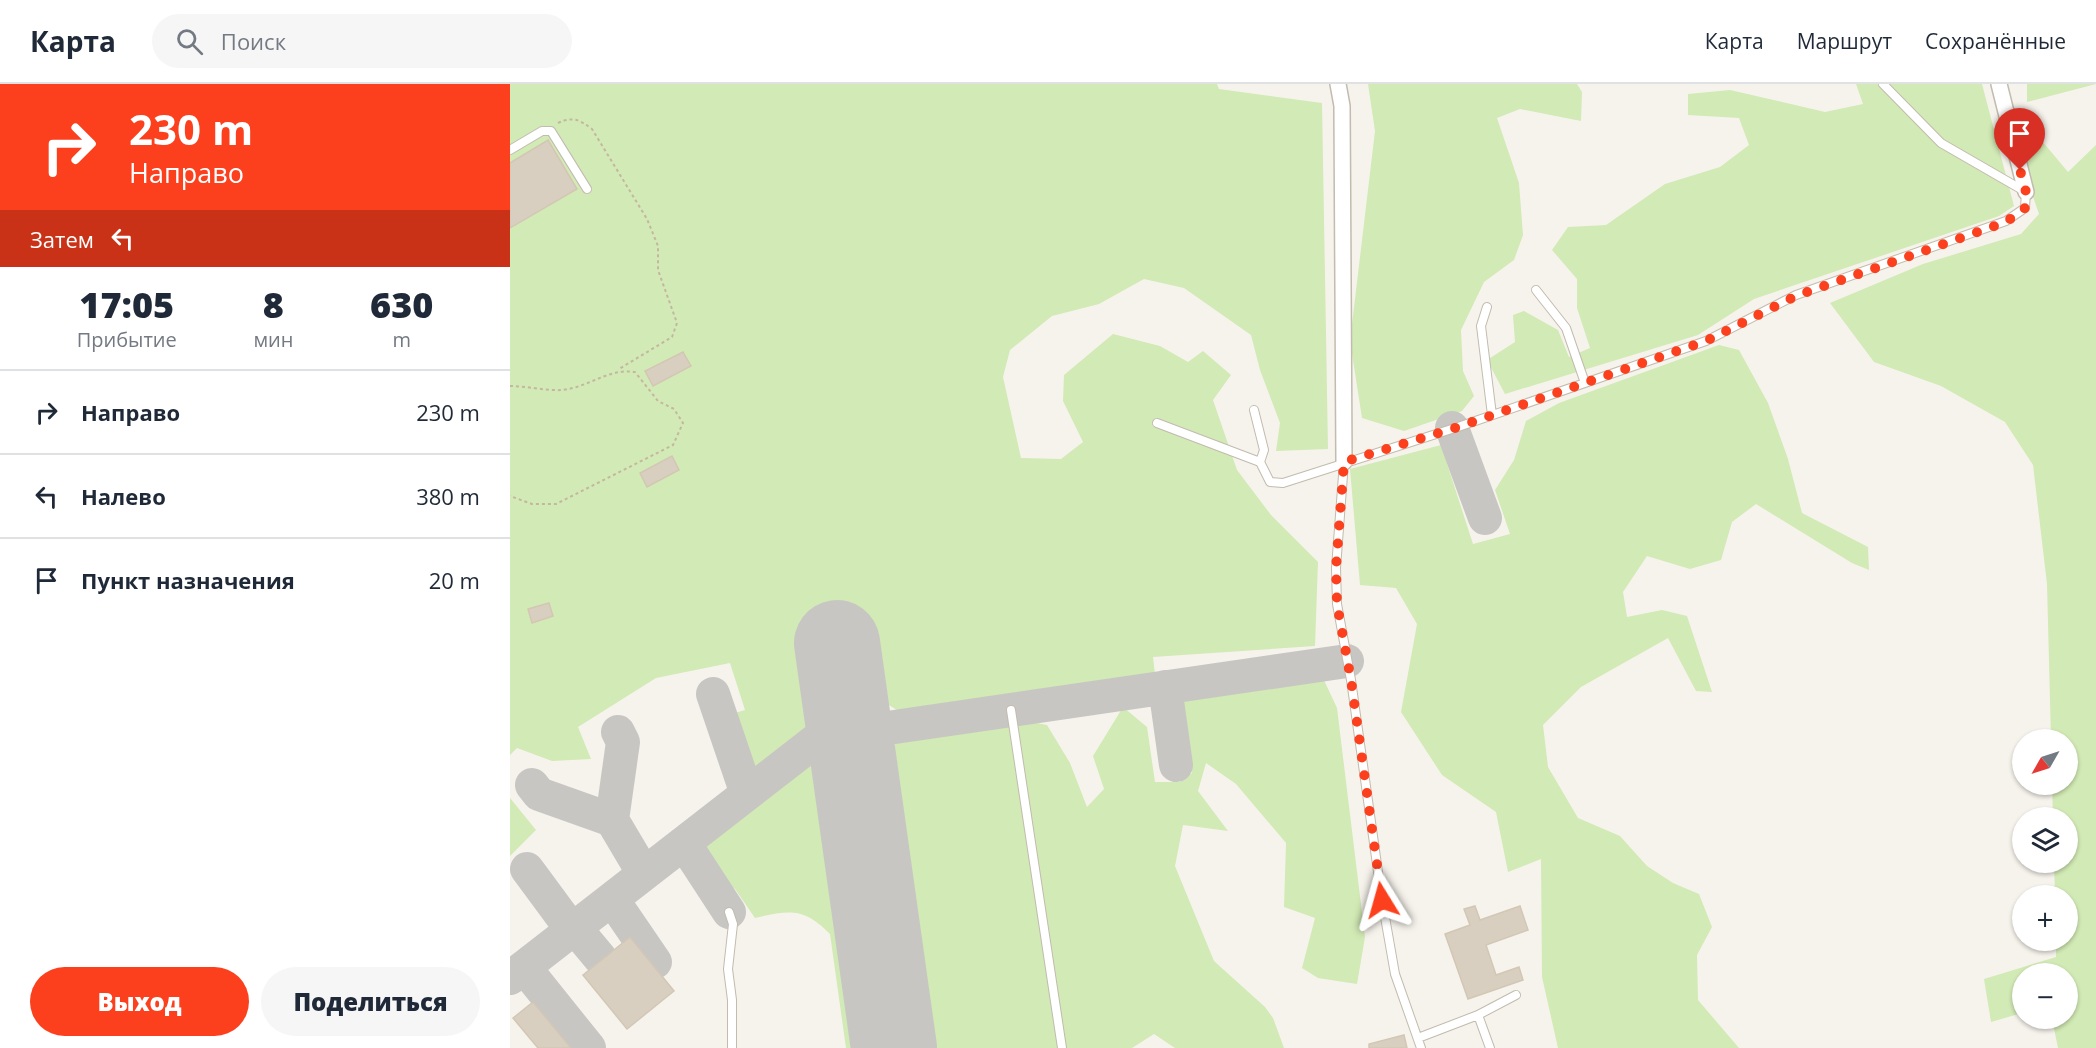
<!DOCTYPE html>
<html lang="ru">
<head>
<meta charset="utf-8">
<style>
  :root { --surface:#fff; --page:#f6f6f7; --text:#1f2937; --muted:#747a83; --line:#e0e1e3; --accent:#fc3f1d }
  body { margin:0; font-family:"Open Sans",sans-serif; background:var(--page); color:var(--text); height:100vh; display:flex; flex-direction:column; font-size:22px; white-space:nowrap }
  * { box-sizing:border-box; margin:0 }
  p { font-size:20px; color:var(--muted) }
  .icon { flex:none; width:33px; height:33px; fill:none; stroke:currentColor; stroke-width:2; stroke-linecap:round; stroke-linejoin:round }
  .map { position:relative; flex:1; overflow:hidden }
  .details { display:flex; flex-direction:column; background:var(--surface); width:510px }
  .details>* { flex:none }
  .top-card { background:#fc3f1d; color:#fff; overflow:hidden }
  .needle { width:39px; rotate:231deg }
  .fabs { position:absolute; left:1502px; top:645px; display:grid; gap:12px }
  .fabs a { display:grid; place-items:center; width:66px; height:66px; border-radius:50%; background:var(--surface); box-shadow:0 2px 4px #0004; font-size:30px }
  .pin { position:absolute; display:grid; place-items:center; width:51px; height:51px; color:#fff; margin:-62px -26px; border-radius:50% 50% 50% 0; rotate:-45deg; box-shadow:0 0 6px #0007 }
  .pin .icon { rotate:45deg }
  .me { position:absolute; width:66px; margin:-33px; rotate:352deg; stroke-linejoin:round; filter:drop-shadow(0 0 4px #0008) }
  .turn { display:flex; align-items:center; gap:21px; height:126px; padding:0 30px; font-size:27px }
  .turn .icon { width:78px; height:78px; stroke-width:2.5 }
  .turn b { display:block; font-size:42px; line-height:51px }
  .then { display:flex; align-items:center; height:57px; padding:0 30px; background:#0003; gap:12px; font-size:22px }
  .eta { display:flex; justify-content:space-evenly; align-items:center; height:102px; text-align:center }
  .eta b { font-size:36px; font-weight:800; line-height:42px }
  .button { display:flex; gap:12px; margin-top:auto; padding:12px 30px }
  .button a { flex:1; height:69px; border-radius:36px; background:var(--accent); color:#fff; font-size:24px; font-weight:800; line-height:69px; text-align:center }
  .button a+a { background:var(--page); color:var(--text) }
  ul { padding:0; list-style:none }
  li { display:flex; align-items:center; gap:18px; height:84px; padding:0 30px; border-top:2px solid var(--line) }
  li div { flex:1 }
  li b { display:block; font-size:22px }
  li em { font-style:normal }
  header { display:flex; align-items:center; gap:36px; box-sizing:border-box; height:84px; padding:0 30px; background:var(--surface); border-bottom:2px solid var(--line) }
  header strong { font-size:28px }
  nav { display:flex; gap:33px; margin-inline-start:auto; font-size:21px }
  .search { width:420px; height:54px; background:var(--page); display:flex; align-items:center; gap:15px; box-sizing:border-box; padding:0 21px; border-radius:33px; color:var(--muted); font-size:22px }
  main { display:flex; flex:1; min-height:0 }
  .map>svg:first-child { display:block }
  .green { fill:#d2eab5 }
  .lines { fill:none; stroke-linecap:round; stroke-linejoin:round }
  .taxiway { stroke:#c8c6c3; stroke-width:34 }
  .runway { stroke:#c8c6c3; stroke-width:86 }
  .building { fill:#d8cfc1; stroke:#d3c7b4; stroke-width:1.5 }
  .service-casing { stroke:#c2bbae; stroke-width:10 }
  .minor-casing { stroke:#c2bbae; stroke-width:18 }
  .path { stroke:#c4b79f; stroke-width:2; stroke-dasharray:3 3; stroke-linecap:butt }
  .service { stroke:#fff; stroke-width:8 }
  .minor { stroke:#fff; stroke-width:15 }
  .route { stroke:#fc3f1d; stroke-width:10; stroke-dasharray:0 18 }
</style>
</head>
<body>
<header>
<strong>Карта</strong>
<div class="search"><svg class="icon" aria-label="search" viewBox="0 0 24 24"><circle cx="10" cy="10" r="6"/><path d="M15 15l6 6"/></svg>Поиск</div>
<nav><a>Карта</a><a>Маршрут</a><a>Сохранённые</a></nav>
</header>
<main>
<section class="details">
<div class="top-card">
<div class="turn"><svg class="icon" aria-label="right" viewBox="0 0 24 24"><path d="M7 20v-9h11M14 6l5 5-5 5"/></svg><div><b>230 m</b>Направо</div></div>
<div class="then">Затем<svg class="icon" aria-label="left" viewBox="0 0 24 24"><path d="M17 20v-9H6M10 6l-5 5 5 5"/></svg></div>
</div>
<div class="eta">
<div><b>17:05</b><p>Прибытие</p></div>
<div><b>8</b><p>мин</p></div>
<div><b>630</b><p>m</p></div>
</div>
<ul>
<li><svg class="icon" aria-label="right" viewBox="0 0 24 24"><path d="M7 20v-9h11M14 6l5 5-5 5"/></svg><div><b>Направо</b></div><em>230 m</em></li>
<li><svg class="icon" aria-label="left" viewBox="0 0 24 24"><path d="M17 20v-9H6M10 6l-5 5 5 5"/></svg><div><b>Налево</b></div><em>380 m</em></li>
<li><svg class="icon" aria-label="arrive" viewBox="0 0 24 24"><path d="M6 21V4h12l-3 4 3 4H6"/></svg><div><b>Пункт назначения</b></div><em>20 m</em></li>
</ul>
<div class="button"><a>Выход</a><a>Поделиться</a></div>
</section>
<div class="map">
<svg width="1586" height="964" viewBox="0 0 1586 964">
  <rect width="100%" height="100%" fill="#f6f3ec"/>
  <path class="green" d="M0,0H707L709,5L812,19L818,365L766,367L770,339L750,286L741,251L674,204L634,195L589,220L542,232L500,266L493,293L511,374L551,375L573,358L553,317L554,291L603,250L650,262L678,278L693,267L721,291L703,316L727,386L761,431L808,478L805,562L643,573L645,590L390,628L366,613L355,549L297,558L309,644L251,690L236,688L218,631L235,626L220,579L146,594L68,643L81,675L42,677L7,664L0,671Z
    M858,0H1067L1072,8L1071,37L1010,25L987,34L1009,99L1013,151L1004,176L974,198L951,246L953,287L964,312L952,327L894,347L852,334L840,257L865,47Z
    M1346,0H1472L1504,122L1489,132L1244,215L1188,251L995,310L977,276L1005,258L1003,231L1014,227L1048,246L1059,273L1080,264L1067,224V195L1042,166L1058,143L1096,141L1155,100L1210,83L1239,61L1229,34L1178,31V10L1220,6L1315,28L1353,20Z
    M1517,0H1586L1517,18Z
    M1532,57L1558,88L1586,61V964H1548L1542,935L1557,934V890H1512V929L1481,938L1474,895L1546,873V857L1557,856V812L1545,811L1544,779L1557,778V734L1543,733L1542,701L1557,700V656L1541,655L1537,500L1523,381L1495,338L1431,302L1364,278L1320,219L1413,180L1511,150L1529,130L1510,75Z
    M1209,261L1229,266L1258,319L1278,375L1292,429L1358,463L1359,486L1342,479L1246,420L1222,438L1211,476L1180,485L1137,472L1113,508L1117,533L1152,526L1177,532L1202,608L1186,607L1158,554L1071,603L1033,641L1038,683L1068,734L1110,752L1137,782L1163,799L1189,810L1202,843L1187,871L1188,916L1229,964H1048L1032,893L1031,775L998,788L986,728L932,691L891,628L907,540L886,504L850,501L840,385L931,361L963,460L1000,450L985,406L1004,376L1016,337L1049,319Z
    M779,589L813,594L827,624L855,853L847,900L808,894L792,884L805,834L774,823L776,759L726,700L696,679L688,707L718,747L673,741L665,782L704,877L755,923L763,934L774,964H665L644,950L622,964H414L374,680L388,655L471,646L488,632L537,641L560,679L577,723L594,705L583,672L613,623L637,643L645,698H670L682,689L679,667L666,642L668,618L687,615L693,606Z
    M297,677H313L353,964H336L320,850C294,823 279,826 245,834L225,805L210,796L190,766L194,750L230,724L241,727L252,719L257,705Z
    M0,714L26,746L0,772Z"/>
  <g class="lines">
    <path class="taxiway" d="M942,344L975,434
      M655,603L666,681
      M203,610L237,710
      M108,648L113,658L102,736L134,790
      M22,701L29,710L102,736
      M174,759L219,828
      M17,785L62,846
      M102,815L145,878
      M65,844L90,874
      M14,883L79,964
      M0,894L309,654L837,577"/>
    <path class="runway" d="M327,559L384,964"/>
  </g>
  <path class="building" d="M38,56L67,105L0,144V79Z
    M173,268L181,282L143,302L135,287Z
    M162,372L169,386L137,403L130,389Z
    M39,519L43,532L22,539L18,525Z
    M965,822L970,836L1010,822L1018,846L976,861L986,891L1009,883L1013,896L958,915L935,850L960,841L954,825Z
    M120,853L164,907L117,945L73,891Z
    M23,918L61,964H28L3,934Z
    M894,951L897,964H859V960Z"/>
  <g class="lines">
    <defs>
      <path id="service" d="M0,66L32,47H41L77,105
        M1026,206L1056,244L1075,299
        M977,223L971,242L982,331
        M744,326L754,366L750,378
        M647,339L750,378L760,398L773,399L948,343L1196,257L1286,211L1496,137L1515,124L1516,108L1431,59L1373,0
        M834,378L826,484L827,520L841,596L872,816L885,890L911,964
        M501,626L552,964
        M219,828L223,840L218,885L222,916V964
        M968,931L1006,911
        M908,954L968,931L980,964"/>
      <path id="minor" d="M828,0L832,22L834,378
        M1489,0L1516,108"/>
    </defs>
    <use href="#service" class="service-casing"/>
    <use href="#minor" class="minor-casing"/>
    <path class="path" d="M48,39C63,32 70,36 82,45L137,135L148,162V186L167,239L162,253L109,285
      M0,302C17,302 36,307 52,306C80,303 98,284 125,288L148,317L164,325L173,339L163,361L46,420H22L0,412"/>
    <use href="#service" class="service"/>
    <use href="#minor" class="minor"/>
  </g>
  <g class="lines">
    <path class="route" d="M872,816L841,596L827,520L826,484L834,378L948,343L1196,257L1286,212L1496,138L1515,124L1516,108L1510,86"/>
  </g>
</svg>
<div class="fabs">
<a><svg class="needle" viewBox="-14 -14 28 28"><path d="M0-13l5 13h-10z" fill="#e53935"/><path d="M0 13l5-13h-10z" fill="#747a83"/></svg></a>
<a><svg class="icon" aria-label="layers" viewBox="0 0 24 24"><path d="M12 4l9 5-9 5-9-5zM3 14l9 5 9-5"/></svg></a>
<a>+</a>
<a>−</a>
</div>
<div class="pin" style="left:1510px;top:86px;background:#d93025"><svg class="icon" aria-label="arrive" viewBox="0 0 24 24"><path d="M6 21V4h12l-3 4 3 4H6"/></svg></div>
<svg class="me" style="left:872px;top:816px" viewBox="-20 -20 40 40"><path d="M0-17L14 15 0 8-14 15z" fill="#fc3f1d" stroke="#fff" stroke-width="4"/></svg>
</div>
</main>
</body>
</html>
